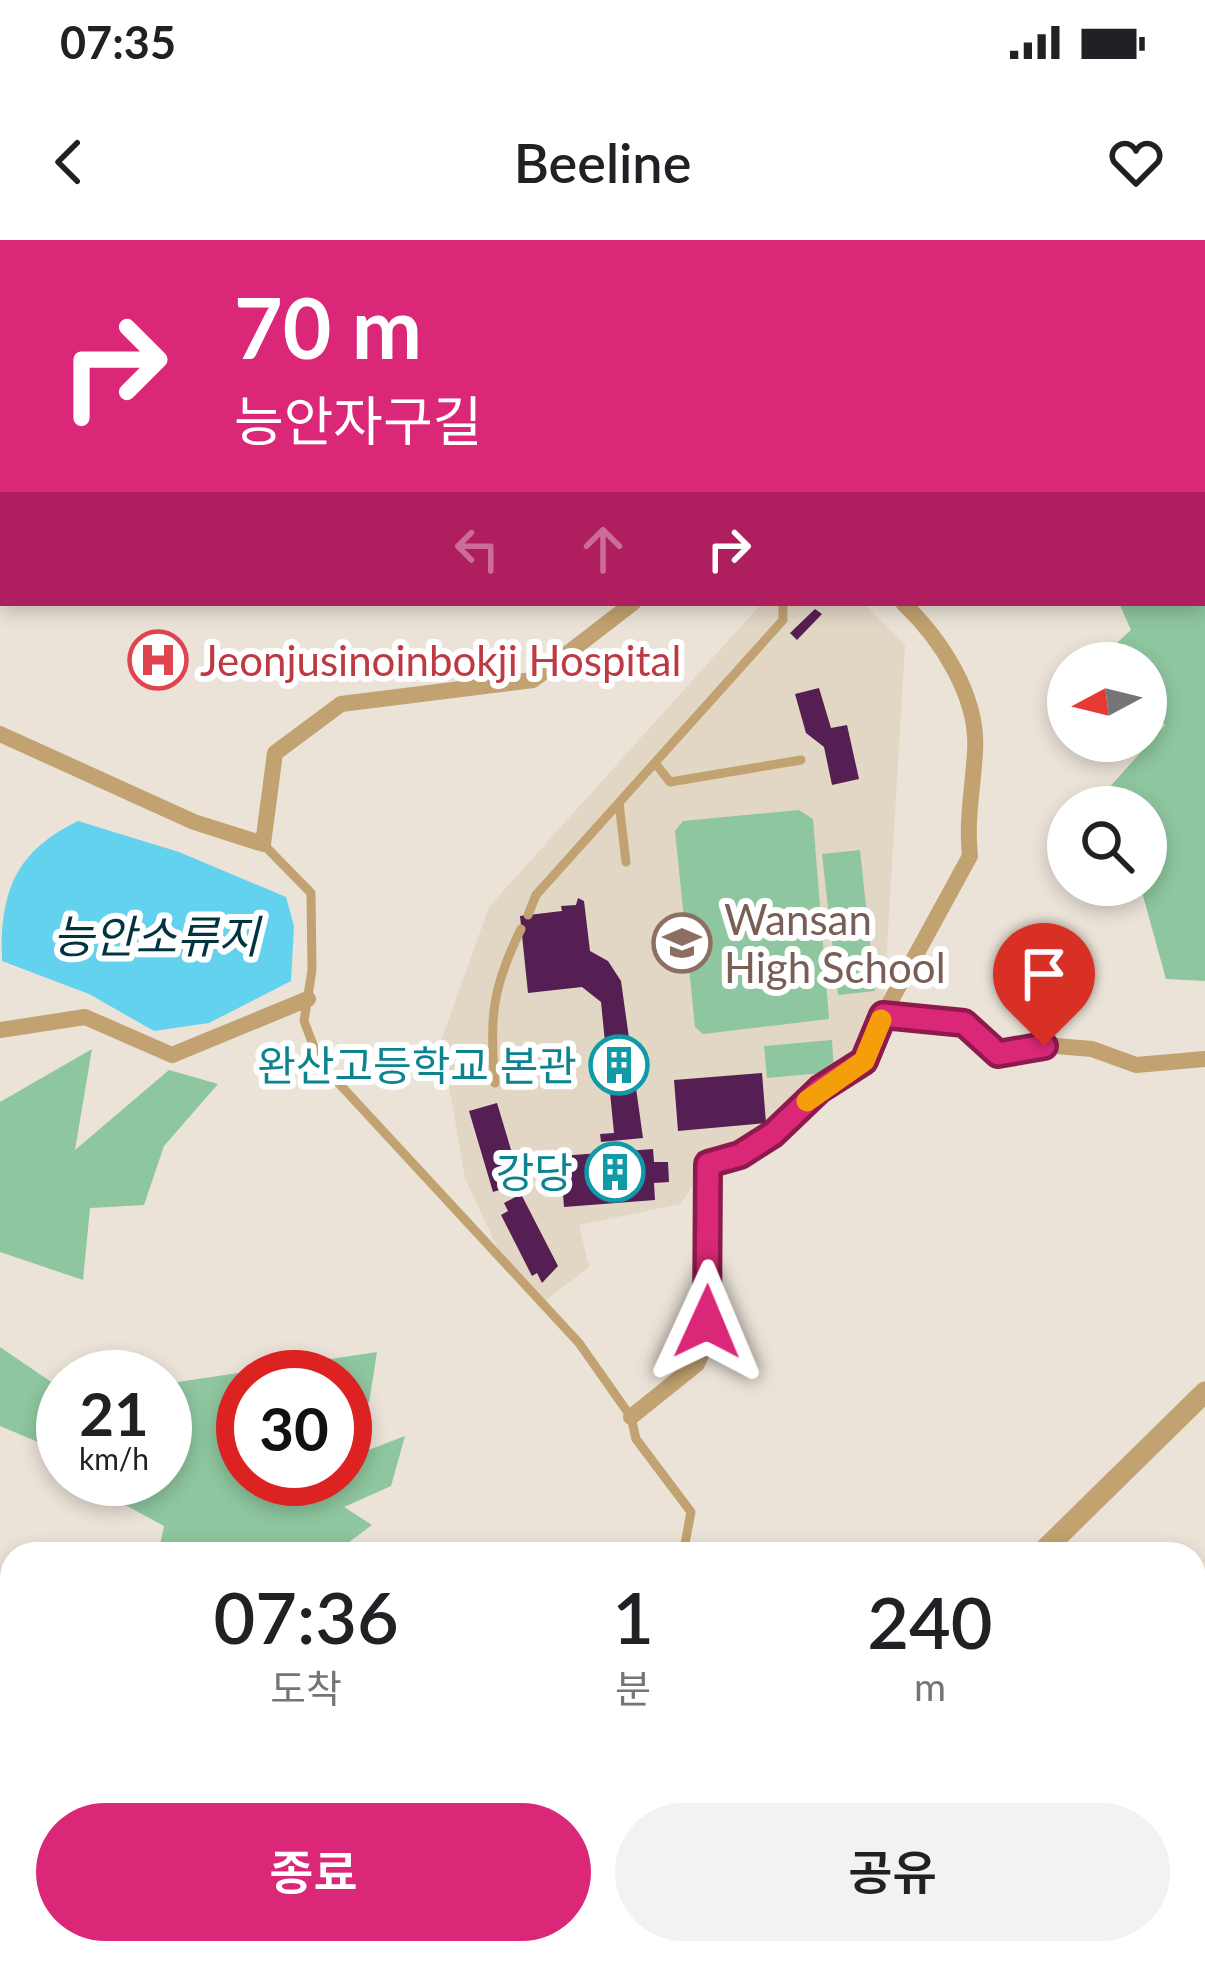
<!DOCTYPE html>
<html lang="ko">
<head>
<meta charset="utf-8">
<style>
  :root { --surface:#fff; --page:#f2f2f2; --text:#202124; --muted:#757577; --accent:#db2777 }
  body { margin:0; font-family:Lato,"Noto Sans KR",sans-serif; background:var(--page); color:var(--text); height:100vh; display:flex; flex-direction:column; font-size:45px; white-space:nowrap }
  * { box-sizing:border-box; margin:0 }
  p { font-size:39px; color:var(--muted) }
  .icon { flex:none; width:66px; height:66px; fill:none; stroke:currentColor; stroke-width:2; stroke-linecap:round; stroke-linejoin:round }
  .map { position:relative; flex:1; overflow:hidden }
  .details { position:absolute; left:0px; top:1302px; width:1206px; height:423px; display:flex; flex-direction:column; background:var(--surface); border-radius:36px 36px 0 0; box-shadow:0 6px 18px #0003 }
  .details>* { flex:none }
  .guide { position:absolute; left:0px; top:0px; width:1206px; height:366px; box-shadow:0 6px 18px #0003; background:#db2777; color:#fff; overflow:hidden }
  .needle { width:78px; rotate:263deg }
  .tools { position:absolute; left:1047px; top:402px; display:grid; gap:24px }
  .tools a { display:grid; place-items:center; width:120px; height:120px; border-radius:50%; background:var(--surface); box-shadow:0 6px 18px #0003; font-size:60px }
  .speed { position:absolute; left:36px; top:1110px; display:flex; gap:24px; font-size:60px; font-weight:700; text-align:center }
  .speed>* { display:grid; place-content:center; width:156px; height:156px; border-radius:50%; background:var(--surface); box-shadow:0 6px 18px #0003; line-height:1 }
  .speed small { font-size:30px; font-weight:400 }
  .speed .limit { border:18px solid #d22; background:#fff; color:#111 }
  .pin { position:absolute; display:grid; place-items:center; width:102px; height:102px; color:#fff; margin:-123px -51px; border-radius:50% 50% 50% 0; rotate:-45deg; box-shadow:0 0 12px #0007 }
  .pin .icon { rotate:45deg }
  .me { position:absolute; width:132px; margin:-66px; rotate:1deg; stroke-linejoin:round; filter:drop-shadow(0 0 9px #0008) }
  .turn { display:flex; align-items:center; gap:42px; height:252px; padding:0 36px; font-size:54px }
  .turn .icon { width:156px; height:156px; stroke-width:2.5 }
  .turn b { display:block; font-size:84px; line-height:102px }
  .lanes { display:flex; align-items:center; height:114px; padding:0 36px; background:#0003; justify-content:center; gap:60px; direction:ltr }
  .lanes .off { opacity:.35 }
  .eta { display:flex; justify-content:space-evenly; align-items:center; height:204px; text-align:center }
  .eta b { font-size:72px; font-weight:600; line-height:84px }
  .action { display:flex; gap:24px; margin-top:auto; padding:24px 36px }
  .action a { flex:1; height:138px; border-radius:72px; background:var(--accent); color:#fff; font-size:48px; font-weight:600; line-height:138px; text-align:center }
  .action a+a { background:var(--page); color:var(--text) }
  .status { display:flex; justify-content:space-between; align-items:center; height:84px; padding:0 60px; background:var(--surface); direction:ltr }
  .status svg { height:33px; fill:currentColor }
  header { display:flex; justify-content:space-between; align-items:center; height:156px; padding:0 36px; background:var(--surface); font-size:54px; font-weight:600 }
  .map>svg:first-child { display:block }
  .built { fill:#e2d6c5 }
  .green { fill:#8ec69f }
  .water { fill:#63d2ef }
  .building { fill:#561f53 }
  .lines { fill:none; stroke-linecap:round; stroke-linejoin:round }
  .service { stroke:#c1a270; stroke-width:9 }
  .minor { stroke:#c1a270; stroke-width:16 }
  .tertiary { stroke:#c1a270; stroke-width:21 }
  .route-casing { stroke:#8e194d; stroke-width:30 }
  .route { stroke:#db2777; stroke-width:21 }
  .slow { stroke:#f59e0b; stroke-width:21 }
  .labels { text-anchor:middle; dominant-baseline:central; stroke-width:12; stroke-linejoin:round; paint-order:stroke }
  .health-label { font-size:42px; fill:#be3a42; stroke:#fff; text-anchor:start }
  .education-label { font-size:42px; fill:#785e54; stroke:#fff; text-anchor:start }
  .culture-label { font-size:42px; fill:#0d838f; stroke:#fff; text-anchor:end }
  .water-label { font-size:45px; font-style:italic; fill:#003440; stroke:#fff }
</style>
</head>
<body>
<div class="status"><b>07:35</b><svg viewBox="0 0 49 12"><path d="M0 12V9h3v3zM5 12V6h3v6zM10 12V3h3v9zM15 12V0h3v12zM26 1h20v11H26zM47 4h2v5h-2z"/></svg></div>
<header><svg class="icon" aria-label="back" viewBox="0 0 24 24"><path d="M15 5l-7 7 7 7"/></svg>Beeline<svg class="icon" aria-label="heart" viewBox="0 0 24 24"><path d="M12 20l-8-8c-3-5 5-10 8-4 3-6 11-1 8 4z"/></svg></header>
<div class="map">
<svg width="1205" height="1724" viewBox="0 0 1205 1724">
  <rect width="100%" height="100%" fill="#ebe3d8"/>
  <path class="built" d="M762,363H863L905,405L883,775L857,826L788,879L708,924L680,964L579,985L589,1027L541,1064L509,1033L465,938L441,801L489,667Z"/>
  <path class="green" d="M390,0H715L390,3Z
    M1068,0H1205V741L1166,739L1140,645H1146V567H1092L1165,485L1146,469V423H1095L1131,390L1119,363H1203V3Z
    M799,570L813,579L829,779L703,794L695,787L675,591L683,581Z
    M860,610L875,751L838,755L822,614Z
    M832,800L834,832L767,838L764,806Z
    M92,809L75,910L169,830L218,844L164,906L144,965L90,968L83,1040L0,1012V862Z
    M0,1107L63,1150V1224L45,1205L0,1186Z
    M377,1112L369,1163L345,1168V1137H243V1239H345V1219L405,1196L391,1246L344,1267L372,1285L333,1314H158L164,1286L77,1239H165V1144Z
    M63,1713H124L159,1724H42Z"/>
  <path class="water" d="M78,581L179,612L286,657L294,686L291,741L209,783L154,791L89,754L2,721C0,651 15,612 78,581Z"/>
  <path class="building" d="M815,369L822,374L797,400L790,393Z
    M819,448L831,488L847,485L859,539L832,545L824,507L806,493L795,454Z
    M578,658L584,661L590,711L608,721L621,741L643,898L601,902L600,894L614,893L601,762L582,747L528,753L520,676L562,671L561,666L576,665Z
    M762,833L766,883L678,891L674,840Z
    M497,863L521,943L493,952L469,871Z
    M653,909L654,922H668L669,942L654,943L655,960L564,967L560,916Z
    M521,954L558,1026L542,1043L537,1033L532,1036L501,975L508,971L504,963Z"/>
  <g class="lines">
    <path class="service" d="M655,523L670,542L801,520
      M619,563L626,622
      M263,604L311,653L312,730L304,781L320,823L579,1103L631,1177L636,1199L691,1272L683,1314
      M528,675L536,655L783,380V363
      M495,843C489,778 492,748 521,689"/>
    <path class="minor" d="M949,3L951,0
      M0,494L194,582L263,604L275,513L341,464L533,440L633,363
      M883,775L964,783L997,813L1044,805L1092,809L1136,825L1205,819
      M0,790L85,777L172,815L308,759
      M631,1177L697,1124L706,1103L708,924L739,915L773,894L820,849L864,821L883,775L970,616C966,580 973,548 975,512C979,457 941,399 903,363
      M973,1713L1005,1724
      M578,1724L586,1713"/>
    <path class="tertiary" d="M1040,1314L1205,1152
      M629,1724L639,1713"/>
  </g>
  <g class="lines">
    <defs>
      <path id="route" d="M707,1082L708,924L740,915L773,894L820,849L864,821L883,775L964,783L998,814L1044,806"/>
    </defs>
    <use href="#route" class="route-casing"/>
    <use href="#route" class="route"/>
    <path class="slow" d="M807,861L864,821L881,780"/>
  </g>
  <defs>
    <symbol id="hospital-ring" viewBox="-11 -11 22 22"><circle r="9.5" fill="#fff" stroke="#e0444e" stroke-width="1.5"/><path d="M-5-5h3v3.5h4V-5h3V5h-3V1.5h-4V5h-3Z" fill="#e0444e"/></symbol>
    <symbol id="school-ring" viewBox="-11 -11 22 22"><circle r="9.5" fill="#fff" stroke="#8d6e63" stroke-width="1.5"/><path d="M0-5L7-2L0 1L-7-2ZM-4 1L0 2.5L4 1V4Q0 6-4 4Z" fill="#8d6e63"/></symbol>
    <symbol id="building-ring" viewBox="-11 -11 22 22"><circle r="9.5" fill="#fff" stroke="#0f9aa8" stroke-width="1.5"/><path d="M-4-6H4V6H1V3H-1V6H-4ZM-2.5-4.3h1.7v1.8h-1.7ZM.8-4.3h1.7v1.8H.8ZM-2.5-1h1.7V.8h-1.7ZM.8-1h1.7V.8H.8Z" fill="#0f9aa8"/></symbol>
  </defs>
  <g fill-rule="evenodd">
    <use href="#hospital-ring" x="125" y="387" width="66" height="66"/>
    <use href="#school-ring" x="649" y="670" width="66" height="66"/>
    <use href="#building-ring" x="586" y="792" width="66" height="66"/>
    <use href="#building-ring" x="582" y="899" width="66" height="66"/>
  </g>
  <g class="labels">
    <g class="health-label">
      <text x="200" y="420">Jeonjusinoinbokji Hospital</text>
    </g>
    <g class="education-label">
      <text x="724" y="679">Wansan<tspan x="724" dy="48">High School</tspan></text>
    </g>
    <g class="culture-label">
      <text x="577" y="825">완산고등학교 본관</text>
      <text x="573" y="932">강당</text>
    </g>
    <g class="water-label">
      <text x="156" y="696">능안소류지</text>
    </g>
  </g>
</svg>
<div class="tools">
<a><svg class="needle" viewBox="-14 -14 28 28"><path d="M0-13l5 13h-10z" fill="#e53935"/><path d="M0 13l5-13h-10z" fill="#757577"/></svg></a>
<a><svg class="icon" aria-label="search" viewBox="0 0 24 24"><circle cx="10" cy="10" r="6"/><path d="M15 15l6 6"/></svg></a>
</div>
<div class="speed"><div>21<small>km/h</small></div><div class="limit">30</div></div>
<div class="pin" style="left:1044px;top:806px;background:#d93025"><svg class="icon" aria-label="arrive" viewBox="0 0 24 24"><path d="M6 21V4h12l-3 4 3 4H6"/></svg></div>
<svg class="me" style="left:707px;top:1082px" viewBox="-20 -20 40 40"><path d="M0-17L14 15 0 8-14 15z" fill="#db2777" stroke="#fff" stroke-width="4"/></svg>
<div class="guide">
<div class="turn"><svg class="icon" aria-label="right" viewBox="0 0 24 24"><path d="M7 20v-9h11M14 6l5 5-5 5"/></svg><div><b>70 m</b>능안자구길</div></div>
<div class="lanes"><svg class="icon off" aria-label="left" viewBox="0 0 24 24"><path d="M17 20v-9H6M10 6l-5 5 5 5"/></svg><svg class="icon off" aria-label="ahead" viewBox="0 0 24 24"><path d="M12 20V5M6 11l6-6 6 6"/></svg><svg class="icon" aria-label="right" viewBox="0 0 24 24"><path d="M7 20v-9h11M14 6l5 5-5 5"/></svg></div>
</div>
<section class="details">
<div class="eta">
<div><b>07:36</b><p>도착</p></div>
<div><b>1</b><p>분</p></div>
<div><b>240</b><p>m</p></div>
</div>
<div class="action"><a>종료</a><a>공유</a></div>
</section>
</div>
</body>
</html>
